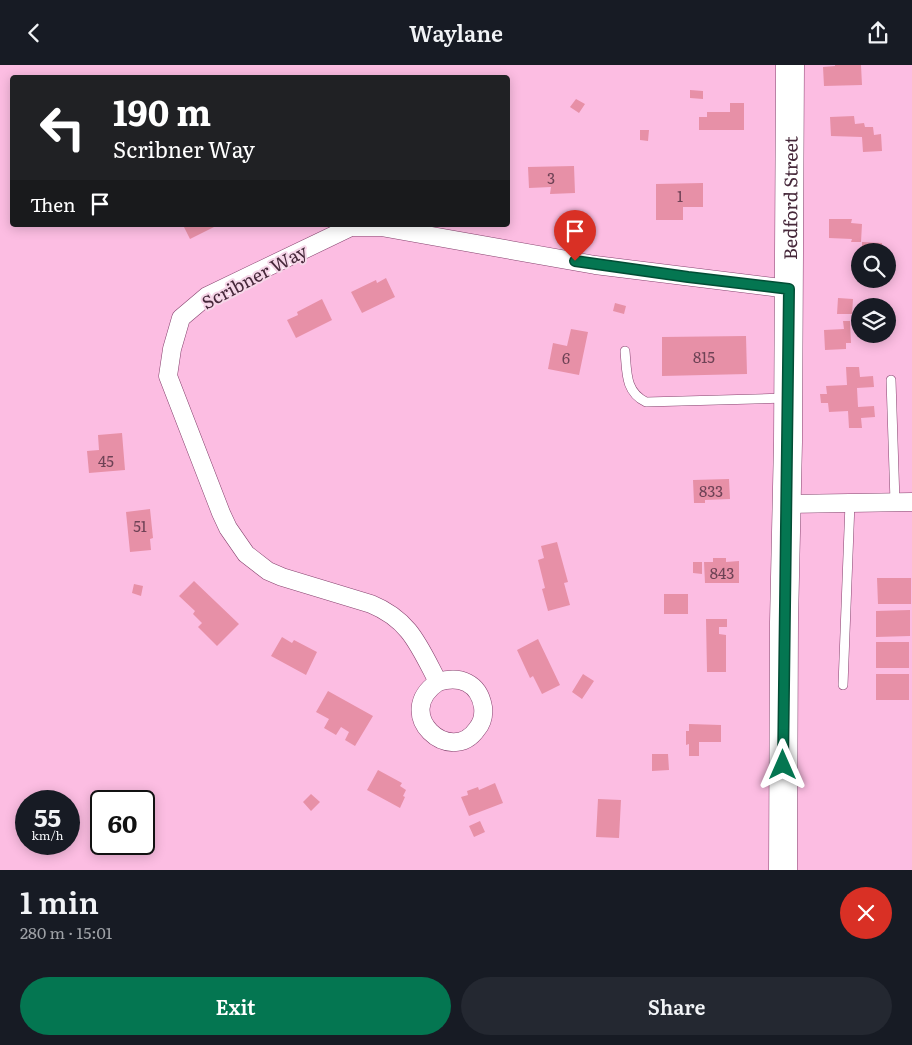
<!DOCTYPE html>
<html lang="en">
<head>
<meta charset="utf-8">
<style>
  :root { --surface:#171b24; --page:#242831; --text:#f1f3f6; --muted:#9ea1a6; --accent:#047651 }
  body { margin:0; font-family:Literata,serif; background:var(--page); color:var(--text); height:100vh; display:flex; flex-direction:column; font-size:19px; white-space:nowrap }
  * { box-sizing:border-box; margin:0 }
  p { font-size:16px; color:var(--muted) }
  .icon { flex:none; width:28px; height:28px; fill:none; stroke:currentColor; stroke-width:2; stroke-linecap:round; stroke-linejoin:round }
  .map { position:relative; height:805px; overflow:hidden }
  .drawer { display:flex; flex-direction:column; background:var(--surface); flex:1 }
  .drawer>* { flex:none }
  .guide { position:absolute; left:10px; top:10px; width:500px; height:152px; border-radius:5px; box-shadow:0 2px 12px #0003; background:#202124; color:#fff; overflow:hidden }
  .tools { position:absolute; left:851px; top:178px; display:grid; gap:10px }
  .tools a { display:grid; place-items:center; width:45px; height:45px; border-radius:50%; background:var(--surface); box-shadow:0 2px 12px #0003; font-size:25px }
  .speed { position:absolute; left:15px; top:725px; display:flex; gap:10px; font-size:25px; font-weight:700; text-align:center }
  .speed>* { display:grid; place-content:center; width:65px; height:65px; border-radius:50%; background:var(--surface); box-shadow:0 2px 12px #0003; line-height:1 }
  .speed small { font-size:12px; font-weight:400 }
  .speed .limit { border:2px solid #111; border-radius:8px; background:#fff; color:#111 }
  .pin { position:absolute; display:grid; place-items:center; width:42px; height:42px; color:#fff; margin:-51px -21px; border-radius:50% 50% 50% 0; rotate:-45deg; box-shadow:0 0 5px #0007 }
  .pin .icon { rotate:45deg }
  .me { position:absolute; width:55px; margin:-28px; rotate:0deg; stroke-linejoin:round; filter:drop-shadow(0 0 4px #0008) }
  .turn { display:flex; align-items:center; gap:18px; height:105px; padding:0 20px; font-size:22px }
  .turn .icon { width:65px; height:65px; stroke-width:2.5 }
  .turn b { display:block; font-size:35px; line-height:42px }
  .then { display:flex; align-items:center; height:48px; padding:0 20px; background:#0003; gap:10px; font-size:19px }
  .round { display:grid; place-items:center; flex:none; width:52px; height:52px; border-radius:26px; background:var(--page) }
  .head { display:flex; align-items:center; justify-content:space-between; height:85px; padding:0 20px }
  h1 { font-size:30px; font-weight:600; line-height:38px }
  .button { display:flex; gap:10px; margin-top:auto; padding:10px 20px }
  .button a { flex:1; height:58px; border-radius:30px; background:var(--accent); color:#fff; font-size:20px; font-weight:600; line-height:58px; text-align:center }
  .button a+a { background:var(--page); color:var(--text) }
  header { display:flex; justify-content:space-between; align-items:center; height:65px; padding:0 20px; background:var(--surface); font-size:22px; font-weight:600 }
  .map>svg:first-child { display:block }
  .building { fill:#e790a7 }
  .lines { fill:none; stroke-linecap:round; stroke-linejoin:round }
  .service-casing { stroke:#86426e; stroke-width:10 }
  .minor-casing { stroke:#86426e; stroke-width:19 }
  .primary-casing { stroke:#86426e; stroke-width:29 }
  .service { stroke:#fff; stroke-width:9 }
  .minor { stroke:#fff; stroke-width:18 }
  .primary { stroke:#fff; stroke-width:28 }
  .route-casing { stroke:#034d35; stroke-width:12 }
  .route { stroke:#047651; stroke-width:9 }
  .labels { text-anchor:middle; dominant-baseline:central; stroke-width:4; stroke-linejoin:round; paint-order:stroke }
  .number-label { font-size:15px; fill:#6e4255 }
  .street-label { font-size:18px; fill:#46283a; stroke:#f6d6e8 }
</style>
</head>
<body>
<header><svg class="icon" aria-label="back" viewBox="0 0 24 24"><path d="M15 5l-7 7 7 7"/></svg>Waylane<svg class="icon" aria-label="share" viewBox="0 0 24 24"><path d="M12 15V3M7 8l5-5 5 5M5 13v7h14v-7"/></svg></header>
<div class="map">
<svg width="912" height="805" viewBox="0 0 912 805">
  <rect width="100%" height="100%" fill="#fcbde2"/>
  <path class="building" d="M835,0H861L862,20L824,21L823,2L835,1Z
    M690,25L703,26V34L690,33Z
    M576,34L585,39L579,48L570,42Z
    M730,38H744V65H699V52H707V47H730Z
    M854,51L855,59L864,58L865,62H873L874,70L881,69L882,86L863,87L862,72L831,71L830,52Z
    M640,65H649L648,76L640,75Z
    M574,101L575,128L550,129L551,122L529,123L528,102Z
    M703,118V142H683V155H656V119Z
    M829,154H852L851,158L862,159L861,177H851L852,174L829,173Z
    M183,160H218L190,174Z
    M862,177L882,178L881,186H862Z
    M386,213L395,232L362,248L351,227L376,215L377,218Z
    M838,233L853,234L852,249H837Z
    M322,234L332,255L296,273L287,255L298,250L297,247Z
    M615,238L626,241L624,249L613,246Z
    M843,256H850L851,278H846V284L825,285L824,265L844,264Z
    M571,264L588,267L579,310L548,304L553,278L567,281Z
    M746,271L747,309L662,311V272Z
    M846,302H859L860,312L873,311L874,322L857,323L858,342L874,341L875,352L861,353L862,363H849L848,346L829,347L828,338H821L820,329H827L826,321L847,320Z
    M122,368L125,405L89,408L87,386L99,385L98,370Z
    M729,414L730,434L705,435V438H694L693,415Z
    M150,444L153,473L150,474L151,485L130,487L126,447Z
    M557,477L568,517L564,518L570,540L548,546L542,524L545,523L538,495L544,493L541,481Z
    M713,493H726V497L739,496V518H705L704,497H713Z
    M693,497H702V509L693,508Z
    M877,513H911V539H878Z
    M194,516L239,559L217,581L198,562L202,558L193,549L195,546L179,531Z
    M134,519L143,521L141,531L132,528Z
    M664,529H688V549H664Z
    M910,545V571L876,572V546Z
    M706,554H727V562H719V569L726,570V607H707Z
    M282,572L292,578L294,575L317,587L306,610L271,591Z
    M538,574L560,620L542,629L533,611L530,613L517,585Z
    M876,577H909V603H876Z
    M583,609L594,616L582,634L572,627Z
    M876,609H909V635H876Z
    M328,626L373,651L355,681L345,675L349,667L341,662L336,670L324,663L329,654L316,647Z
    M689,659L721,660V677H699V691H689V679L686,680V666H689Z
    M652,689H668L669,705L652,706Z
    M378,705L402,718L400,721L406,725L403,731L405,732L400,743L367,725Z
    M495,718L503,738L469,751L461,732L468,730L467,726L478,722L479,725Z
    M311,729L320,737L311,746L303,737Z
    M598,734L621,735L619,773L596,772Z
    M480,756L485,767L474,772L469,761Z"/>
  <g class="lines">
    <defs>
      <path id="service" d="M625,286C627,307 625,327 646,337L786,333
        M891,315L895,437
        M843,620L850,438"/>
      <path id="minor" d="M787,439L912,437
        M438,617C391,649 451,702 477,664C482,658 484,650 483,642C479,618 460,610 438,617C419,581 410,555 371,539L282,512L268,506L246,489L228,463L221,448L168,311L172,284L181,253L207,231L351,162H381L595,200L789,224"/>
      <g id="primary">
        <path id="s1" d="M783,805L784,557L788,377L790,0"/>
      </g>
    </defs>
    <use href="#service" class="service-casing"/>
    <use href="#minor" class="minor-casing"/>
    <use href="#primary" class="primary-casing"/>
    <use href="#service" class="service"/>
    <use href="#minor" class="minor"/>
    <use href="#primary" class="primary"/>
  </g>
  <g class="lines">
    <defs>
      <path id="route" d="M575,196L688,212L789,224L783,700"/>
    </defs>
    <use href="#route" class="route-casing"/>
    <use href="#route" class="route"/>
  </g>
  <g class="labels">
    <g class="number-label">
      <text x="551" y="112">3</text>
      <text x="680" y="130">1</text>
      <text x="704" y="291">815</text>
      <text x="566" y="292">6</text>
      <text x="106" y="395">45</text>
      <text x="711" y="425">833</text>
      <text x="140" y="460">51</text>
      <text x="722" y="507">843</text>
    </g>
    <g class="street-label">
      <text stroke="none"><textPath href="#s1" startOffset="672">Bedford Street</textPath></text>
      <text transform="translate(254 211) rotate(-28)">Scribner Way</text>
    </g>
  </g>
</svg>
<div class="tools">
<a><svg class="icon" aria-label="search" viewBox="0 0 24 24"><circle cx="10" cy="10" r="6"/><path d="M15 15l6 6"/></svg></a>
<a><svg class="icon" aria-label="layers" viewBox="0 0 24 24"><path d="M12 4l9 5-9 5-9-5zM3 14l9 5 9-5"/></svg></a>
</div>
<div class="speed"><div>55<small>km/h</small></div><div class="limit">60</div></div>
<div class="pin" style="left:575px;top:196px;background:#d93025"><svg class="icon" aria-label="arrive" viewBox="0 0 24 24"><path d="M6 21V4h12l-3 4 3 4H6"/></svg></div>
<svg class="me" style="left:783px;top:700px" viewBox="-20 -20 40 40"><path d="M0-17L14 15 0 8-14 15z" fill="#047651" stroke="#fff" stroke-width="4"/></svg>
<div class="guide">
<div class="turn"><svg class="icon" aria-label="left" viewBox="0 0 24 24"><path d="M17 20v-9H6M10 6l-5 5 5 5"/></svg><div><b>190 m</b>Scribner Way</div></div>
<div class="then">Then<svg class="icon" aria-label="arrive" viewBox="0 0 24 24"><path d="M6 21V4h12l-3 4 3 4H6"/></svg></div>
</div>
</div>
<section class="drawer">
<div class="head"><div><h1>1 min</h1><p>280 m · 15:01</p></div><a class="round" style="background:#d93025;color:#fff"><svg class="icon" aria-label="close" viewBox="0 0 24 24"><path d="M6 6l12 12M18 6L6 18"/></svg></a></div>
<div class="button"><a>Exit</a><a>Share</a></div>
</section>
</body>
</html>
